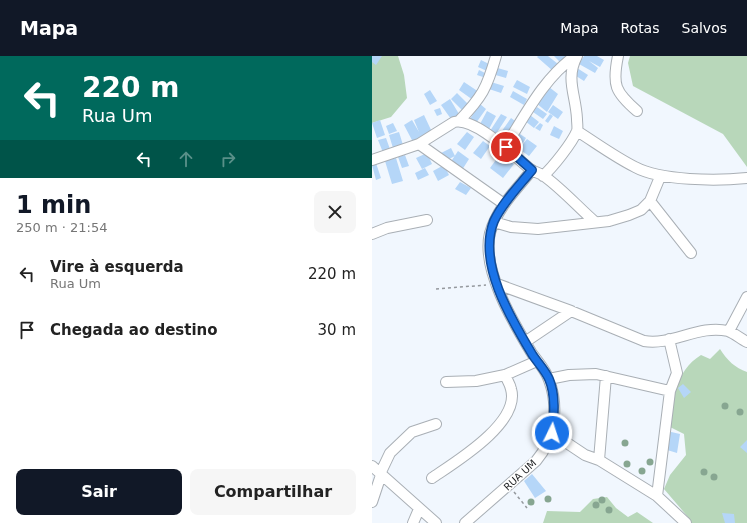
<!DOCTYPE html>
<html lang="pt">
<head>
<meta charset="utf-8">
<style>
  :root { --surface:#fff; --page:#f6f6f6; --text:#222; --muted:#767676; --accent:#111827 }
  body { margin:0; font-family:"DejaVu Sans",sans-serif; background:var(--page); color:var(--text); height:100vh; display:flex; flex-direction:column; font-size:15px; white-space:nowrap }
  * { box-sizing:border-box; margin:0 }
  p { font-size:13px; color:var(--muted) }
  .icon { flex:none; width:22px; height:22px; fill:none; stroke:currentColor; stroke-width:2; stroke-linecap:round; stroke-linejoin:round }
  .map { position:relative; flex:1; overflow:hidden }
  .side { display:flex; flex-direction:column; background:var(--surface); width:372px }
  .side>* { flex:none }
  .hud { background:#00695c; color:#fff; overflow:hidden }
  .pin { position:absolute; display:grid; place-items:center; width:34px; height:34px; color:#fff; margin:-17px; border:2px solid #fff; border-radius:50%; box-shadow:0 1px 4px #0007 }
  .me { position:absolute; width:44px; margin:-22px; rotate:4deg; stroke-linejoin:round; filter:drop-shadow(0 0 3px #0008) }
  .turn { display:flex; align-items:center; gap:14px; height:84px; padding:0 16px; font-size:18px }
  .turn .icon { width:52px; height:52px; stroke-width:2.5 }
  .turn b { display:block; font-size:28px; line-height:34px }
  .lanes { display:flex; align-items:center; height:38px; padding:0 16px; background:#0003; justify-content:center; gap:20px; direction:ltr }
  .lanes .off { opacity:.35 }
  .round { display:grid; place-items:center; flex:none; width:42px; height:42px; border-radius:8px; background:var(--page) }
  .head { display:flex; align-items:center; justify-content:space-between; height:68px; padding:0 16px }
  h1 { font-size:24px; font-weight:700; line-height:30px; color:var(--accent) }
  .action { display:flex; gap:8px; margin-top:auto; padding:8px 16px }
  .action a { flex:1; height:46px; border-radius:8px; background:var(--accent); color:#fff; font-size:16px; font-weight:700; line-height:46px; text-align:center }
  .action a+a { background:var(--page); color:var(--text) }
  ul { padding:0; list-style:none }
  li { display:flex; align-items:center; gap:12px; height:56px; padding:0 16px }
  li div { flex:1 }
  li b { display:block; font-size:15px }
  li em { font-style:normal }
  header { display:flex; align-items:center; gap:24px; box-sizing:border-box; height:56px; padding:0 20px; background:var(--accent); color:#fff }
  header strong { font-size:19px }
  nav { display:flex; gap:22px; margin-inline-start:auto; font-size:14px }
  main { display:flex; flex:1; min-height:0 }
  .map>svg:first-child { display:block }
  .green { fill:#b8d7ba }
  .building { fill:#b5d6f8 }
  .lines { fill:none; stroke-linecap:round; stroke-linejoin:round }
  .minor-casing { stroke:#a9afb5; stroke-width:12 }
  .path { stroke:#94989d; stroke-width:1.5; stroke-dasharray:3 3; stroke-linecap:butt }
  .minor { stroke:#fff; stroke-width:10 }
  .tree { fill:#87a691 }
  .route-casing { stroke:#114b97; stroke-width:10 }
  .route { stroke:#1a73e8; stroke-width:7 }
  .labels { text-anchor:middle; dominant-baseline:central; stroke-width:3; stroke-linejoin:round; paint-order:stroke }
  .street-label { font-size:10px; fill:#1d1f21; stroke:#fff }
</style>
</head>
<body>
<header>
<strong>Mapa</strong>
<nav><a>Mapa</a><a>Rotas</a><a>Salvos</a></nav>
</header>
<main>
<section class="side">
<div class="hud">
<div class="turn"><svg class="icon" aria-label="left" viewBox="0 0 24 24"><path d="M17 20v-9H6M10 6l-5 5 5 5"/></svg><div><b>220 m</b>Rua Um</div></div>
<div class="lanes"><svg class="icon" aria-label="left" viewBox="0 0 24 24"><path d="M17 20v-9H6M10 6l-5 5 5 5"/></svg><svg class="icon off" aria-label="ahead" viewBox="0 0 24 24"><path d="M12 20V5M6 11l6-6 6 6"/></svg><svg class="icon off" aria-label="right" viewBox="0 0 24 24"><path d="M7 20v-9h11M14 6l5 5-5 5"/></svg></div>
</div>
<div class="head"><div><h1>1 min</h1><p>250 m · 21:54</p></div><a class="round"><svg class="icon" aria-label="close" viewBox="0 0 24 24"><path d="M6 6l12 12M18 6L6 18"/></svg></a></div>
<ul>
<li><svg class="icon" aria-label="left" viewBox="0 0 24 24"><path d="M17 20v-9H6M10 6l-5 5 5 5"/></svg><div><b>Vire à esquerda</b><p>Rua Um</p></div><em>220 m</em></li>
<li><svg class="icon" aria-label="arrive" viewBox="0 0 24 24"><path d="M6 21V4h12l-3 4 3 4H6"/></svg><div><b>Chegada ao destino</b></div><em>30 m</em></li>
</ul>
<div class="action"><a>Sair</a><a>Compartilhar</a></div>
</section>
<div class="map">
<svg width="375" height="467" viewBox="0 0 375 467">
  <rect width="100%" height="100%" fill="#f1f7fe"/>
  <path class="green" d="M0,0H26L32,19L35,42L19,61L0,67Z
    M258,0H375V111L351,78L261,30L256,7Z
    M348,293C355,304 363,312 375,316V467H316V461L292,433L298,419L314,399L312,378L298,371C301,344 303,315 329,299L338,303Z
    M235,441L244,452L256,461L265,456L281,467H171L175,455L208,456L221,443Z"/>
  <path class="building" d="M0,0H10L4,9L0,6Z
    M166,0H176L186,8L181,15L165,1Z
    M182,0H194L188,6Z
    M212,0H225L232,4L228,11L217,5L226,12L223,17L207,8Z
    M109,4L119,9L115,15L106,11Z
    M122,11L136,15L134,22L120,18Z
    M205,12L216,19L212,25L201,18Z
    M107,14L115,18L114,22L105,19Z
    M145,24L158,31L155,38L141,31Z
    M92,26L107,36L101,44L87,34Z
    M119,26L132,30L129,37L117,33Z
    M177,31L186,38L175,56L164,47Z
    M58,34L65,45L58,49L52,38Z
    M141,35L155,43L152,49L138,41Z
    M85,37L98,50L92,56L79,43Z
    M78,43L87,58L79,63L69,49Z
    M108,48L114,53L104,67L98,63Z
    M181,49L191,56L186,63L176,56Z
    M165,51L175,58L171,63L161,56Z
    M68,52L70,58L65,60L62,54Z
    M115,55L124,60L117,73L108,68Z
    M129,58L135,61L124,78L118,75Z
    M178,58L181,60L176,67L173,65Z
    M52,59L60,76L41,86L32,69L40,64L47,76L42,64Z
    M158,59L167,66L162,72L153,65Z
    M139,62L146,67L134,84L127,79Z
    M8,64L13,79L5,82L0,67Z
    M21,67L25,75L17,78L14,70Z
    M168,67L171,69L168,75L163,72Z
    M182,70L191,75L187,83L178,79Z
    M27,76L31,89L21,92L17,79Z
    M95,76L102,81L93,94L85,88Z
    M148,78L154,82L147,94L140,89Z
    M14,82L19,96L12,99L6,84Z
    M155,83L165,90L157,100L147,93Z
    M111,85L118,90L109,103L101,97Z
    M79,92L83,100L73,105L69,97Z
    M86,95L97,103L90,114L78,107Z
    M55,97L60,108L50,113L44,102Z
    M129,97L142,108L131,122L118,112Z
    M33,99L37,110L30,112L26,101Z
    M24,102L31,125L20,128L13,105Z
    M4,107L9,122L4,124L0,109Z
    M72,109L77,119L66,125L61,115Z
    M53,112L57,119L46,124L43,117Z
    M88,126L99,132L94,139L83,133Z
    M311,328L319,336L312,342L306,332Z
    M295,375L308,378L305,397L292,393Z
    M375,384V397L368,391Z
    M160,418L174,435L163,442L152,425Z
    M350,457L362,458L363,467H353Z"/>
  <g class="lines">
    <defs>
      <path id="minor" d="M246,0C240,29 243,36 265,55
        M87,65C110,41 115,32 124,0
        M205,75C224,87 243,101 263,111C289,125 345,125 375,122
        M47,88L132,148
        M133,91C154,58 171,23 203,0
        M0,104L47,88L82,66C103,61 142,100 158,113C162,116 168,117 172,120C190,133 206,151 222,165
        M171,120C181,111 200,87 205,75C206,72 205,67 205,63C204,39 193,23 205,0
        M288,121L278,145L319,197
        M122,166L139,171L166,173L237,165L257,159L269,154L278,145
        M0,178L15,172L55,164
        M125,228L199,255L272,285C300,290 327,268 356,275C362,277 369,283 375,286
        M357,275L375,241
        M153,286L199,255
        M177,323L197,319L224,318L298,335
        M74,326L104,325L133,319L165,305
        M180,377L213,399L227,404L285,440L314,467
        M227,404L234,320
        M0,410L64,467
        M8,418L18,397L40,376L64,368
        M60,422C82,407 149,367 139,333C138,328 135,324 133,319
        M285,440L298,335L305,317L297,283
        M0,446L9,419
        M41,467L47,453
        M93,467L164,405C183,383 187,351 177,324C174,314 165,305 159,296C141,266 109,213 118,177C125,152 144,134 160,114"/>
    </defs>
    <use href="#minor" class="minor-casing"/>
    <path class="path" d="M64,233L114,229
      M142,436L155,452"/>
    <use href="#minor" class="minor"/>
  </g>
  <g class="tree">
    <circle cx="353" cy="350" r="3.5"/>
    <circle cx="368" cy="356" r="3.5"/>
    <circle cx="253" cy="387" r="3.5"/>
    <circle cx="278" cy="406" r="3.5"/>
    <circle cx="255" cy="408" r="3.5"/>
    <circle cx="270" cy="415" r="3.5"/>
    <circle cx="332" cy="416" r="3.5"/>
    <circle cx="342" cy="421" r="3.5"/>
    <circle cx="176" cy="443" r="3.5"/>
    <circle cx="230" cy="444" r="3.5"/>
    <circle cx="159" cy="446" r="3.5"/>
    <circle cx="224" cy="449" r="3.5"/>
    <circle cx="237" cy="454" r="3.5"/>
  </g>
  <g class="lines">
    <defs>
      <path id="route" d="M134,91L160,114C147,130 131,146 122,165C105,207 139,263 160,298C165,306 173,314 177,323C184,339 182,360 180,377"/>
    </defs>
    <use href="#route" class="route-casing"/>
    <use href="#route" class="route"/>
  </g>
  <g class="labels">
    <g class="street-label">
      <text transform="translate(148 419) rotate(-43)">RUA UM</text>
    </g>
  </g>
</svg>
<div class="pin" style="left:134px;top:91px;background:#d93025"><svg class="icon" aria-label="arrive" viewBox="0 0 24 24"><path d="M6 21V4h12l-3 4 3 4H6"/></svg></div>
<svg class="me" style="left:180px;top:377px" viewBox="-20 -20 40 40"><circle r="17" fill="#1a73e8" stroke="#fff" stroke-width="3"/><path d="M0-11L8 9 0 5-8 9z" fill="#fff"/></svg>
</div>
</main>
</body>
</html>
